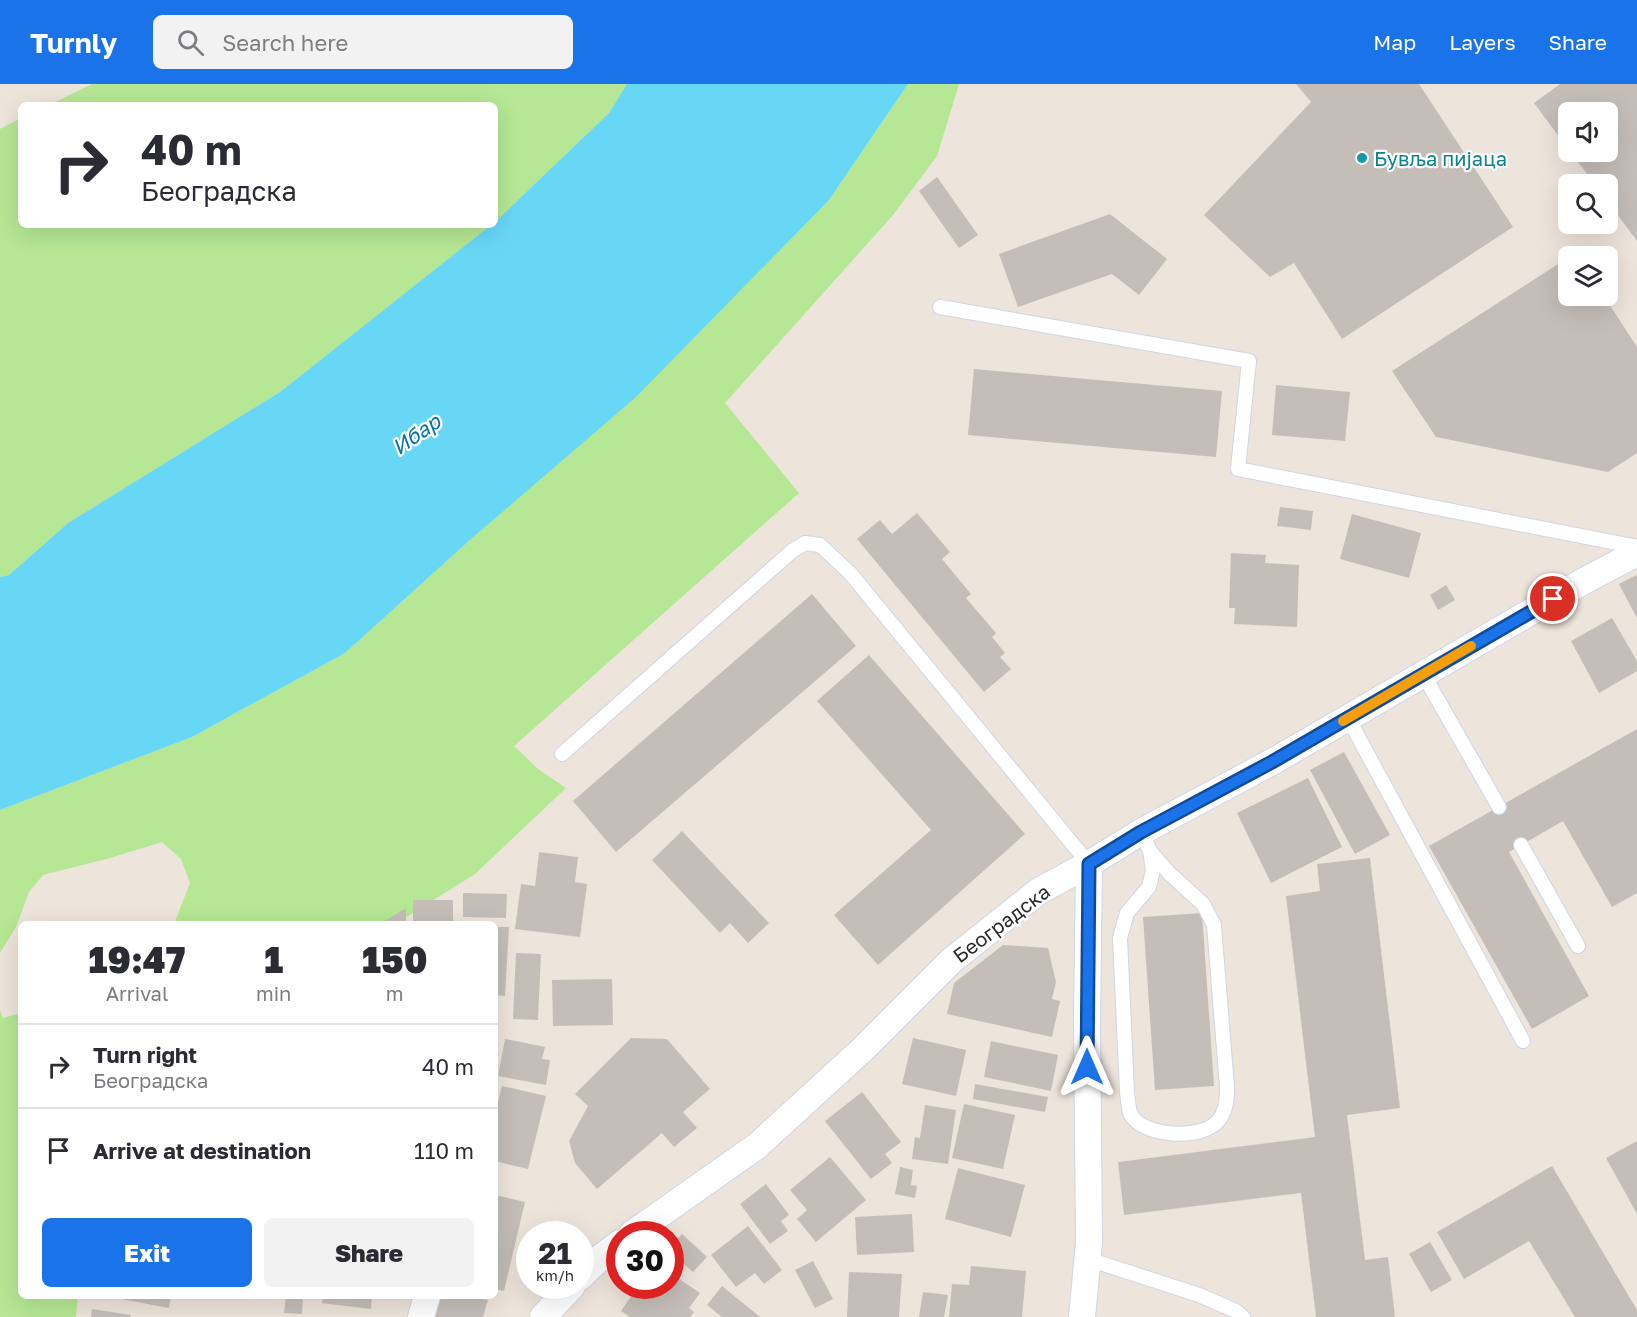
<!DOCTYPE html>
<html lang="en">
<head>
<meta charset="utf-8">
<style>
  :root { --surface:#fff; --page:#f2f2f3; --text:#2b2b33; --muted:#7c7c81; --line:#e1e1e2; --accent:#1a73e8 }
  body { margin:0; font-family:"Golos Text",sans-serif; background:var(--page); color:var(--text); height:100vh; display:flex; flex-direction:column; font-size:22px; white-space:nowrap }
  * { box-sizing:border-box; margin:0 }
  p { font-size:20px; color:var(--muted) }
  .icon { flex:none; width:33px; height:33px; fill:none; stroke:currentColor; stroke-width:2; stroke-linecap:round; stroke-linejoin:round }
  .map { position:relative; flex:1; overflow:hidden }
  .side { position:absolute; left:18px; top:837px; width:480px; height:378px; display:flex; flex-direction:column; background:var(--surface); border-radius:9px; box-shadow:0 6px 24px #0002 }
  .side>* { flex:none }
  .banner { position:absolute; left:18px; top:18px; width:480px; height:126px; border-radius:9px; box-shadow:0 6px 24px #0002; background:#fff; color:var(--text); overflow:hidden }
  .controls { position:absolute; left:1558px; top:18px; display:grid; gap:12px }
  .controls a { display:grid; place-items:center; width:60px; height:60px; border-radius:9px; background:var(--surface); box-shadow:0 6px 24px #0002; font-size:30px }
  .speed { position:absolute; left:516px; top:1137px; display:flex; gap:12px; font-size:30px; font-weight:700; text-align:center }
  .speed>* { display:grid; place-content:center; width:78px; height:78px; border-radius:50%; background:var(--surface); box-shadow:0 6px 24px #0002; line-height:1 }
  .speed small { font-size:15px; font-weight:400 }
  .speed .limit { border:9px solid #d22; background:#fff; color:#111 }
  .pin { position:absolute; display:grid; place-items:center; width:51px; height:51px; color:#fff; margin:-26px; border:3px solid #fff; border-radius:50%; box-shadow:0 2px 6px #0007 }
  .me { position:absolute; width:66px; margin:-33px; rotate:0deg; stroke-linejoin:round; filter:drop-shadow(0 0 4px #0008) }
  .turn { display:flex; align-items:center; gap:21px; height:126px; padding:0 24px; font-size:27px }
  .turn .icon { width:78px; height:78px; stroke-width:2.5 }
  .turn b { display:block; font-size:42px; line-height:51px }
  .eta { display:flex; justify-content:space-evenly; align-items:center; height:102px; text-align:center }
  .eta b { font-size:36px; font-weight:800; line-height:42px }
  .action { display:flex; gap:12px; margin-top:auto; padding:12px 24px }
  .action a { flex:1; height:69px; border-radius:9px; background:var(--accent); color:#fff; font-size:24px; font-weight:800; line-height:69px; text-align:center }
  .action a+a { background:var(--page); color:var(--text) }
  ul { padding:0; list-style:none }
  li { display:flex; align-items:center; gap:18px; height:84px; padding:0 24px; border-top:2px solid var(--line) }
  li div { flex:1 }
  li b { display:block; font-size:22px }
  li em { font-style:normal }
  header { display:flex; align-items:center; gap:36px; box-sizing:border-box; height:84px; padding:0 30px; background:var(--accent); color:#fff }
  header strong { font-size:28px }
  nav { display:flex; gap:33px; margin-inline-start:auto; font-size:21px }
  .search { width:420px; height:54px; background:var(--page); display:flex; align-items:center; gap:15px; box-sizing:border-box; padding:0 21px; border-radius:9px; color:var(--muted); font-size:22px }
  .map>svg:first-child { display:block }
  .green { fill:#b5e794 }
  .water { fill:#68d7f5 }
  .building { fill:#c5beb8 }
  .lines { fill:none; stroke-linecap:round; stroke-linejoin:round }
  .lane-casing { stroke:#d0d5e4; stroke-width:16 }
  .street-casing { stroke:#d0d5e4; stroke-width:28 }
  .lane { stroke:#fff; stroke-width:14 }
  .street { stroke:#fff; stroke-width:26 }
  .route-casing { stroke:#114b97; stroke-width:15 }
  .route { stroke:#1a73e8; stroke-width:10 }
  .slow { stroke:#f59e0b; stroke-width:10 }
  .culture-dot { fill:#0f9aa8; stroke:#fff; stroke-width:2 }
  .labels { text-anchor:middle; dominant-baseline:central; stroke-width:4.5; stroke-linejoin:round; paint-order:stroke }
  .culture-label { font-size:20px; fill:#0d838f; stroke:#fff; text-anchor:start }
  .street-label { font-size:20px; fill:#2a2a2a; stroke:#fff }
  .water-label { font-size:21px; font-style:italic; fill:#0674a2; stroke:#fff }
</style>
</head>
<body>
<header>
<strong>Turnly</strong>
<div class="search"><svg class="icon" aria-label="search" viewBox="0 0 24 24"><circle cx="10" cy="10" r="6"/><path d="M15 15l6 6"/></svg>Search here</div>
<nav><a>Map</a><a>Layers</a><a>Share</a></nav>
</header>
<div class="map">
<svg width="1637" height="1233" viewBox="0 0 1637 1233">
  <rect width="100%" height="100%" fill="#ede4db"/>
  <path class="green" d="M92,0H627L609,29L495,138V21H49Z
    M908,0H959L937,72L893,131L725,319L799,409L514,662L538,685L566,704L475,790L395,840H174L190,799L181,775L162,758L110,774L43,791L29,808L16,843L0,869V726L192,653L345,569L471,455L829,116Z
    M21,34V141H491L280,308L68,439L9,491L0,493V45Z
    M0,926L3,934L21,929V1212H78L76,1233H0Z"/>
  <path class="water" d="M627,0H908L829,116L636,313L471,455L345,569L192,653L0,726V493L9,491L68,439L280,308L491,141H495V138L609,29Z"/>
  <path class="building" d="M1296,0H1419L1513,143L1342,255L1294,179L1270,193L1204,131L1311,18Z
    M1560,0H1637V157L1608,118V100H1595L1570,68H1608V28H1569V66L1534,19Z
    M937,93L978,151L959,164L919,107Z
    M1110,130L1167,175L1139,211L1112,190L1018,223L999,170Z
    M1569,173V212H1604L1637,263V369L1608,388L1436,353L1392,287Z
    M974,285L1222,307L1216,373L968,351Z
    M1276,301L1350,308L1345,357L1272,351Z
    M1280,423L1313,427L1311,446L1277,442Z
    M917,429L950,468L942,475L971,510L966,514L996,549L992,553L1005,569L1000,573L1011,585L984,608L857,455L880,436L892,450Z
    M1352,430L1421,449L1409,494L1340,475Z
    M1231,469L1266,471L1265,479L1299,481L1297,543L1234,540L1235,524H1229Z
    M1636,491L1637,493V534L1619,500Z
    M1446,501L1455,516L1438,526L1430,511Z
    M812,510L856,562L616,768L573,717Z
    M1612,534L1637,577V587L1599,609L1571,557Z
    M869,571L1025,750L878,881L834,831L931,746L817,617Z
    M1637,645V809L1612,823L1563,737L1509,768L1589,912L1532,945L1429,762Z
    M1344,668L1390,751L1355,770L1310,686Z
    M1308,694L1342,763L1271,799L1237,729Z
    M682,747L769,839L748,859L730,839L720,849L652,776Z
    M539,768L578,773L575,798L587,800L580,853L515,845L521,800L535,802Z
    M1370,774L1400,1024L1347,1031L1365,1176L1388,1173L1395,1233H1316L1301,1109L1124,1131L1118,1078L1315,1053L1286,812L1320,807L1317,780Z
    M463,809L507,810L506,834L463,833Z
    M413,816H453V840H413Z
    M406,824V840H380Z
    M1202,829L1214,1002L1155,1006L1143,833Z
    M495,843H509L505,912L495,911Z
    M1003,861L1048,864L1056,898L1052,915L1060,917L1052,953L947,930L954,899Z
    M516,869L541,870L538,936L513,935Z
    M612,895L613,941L553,942L552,896Z
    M631,954L667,955L710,1005L683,1028L697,1044L674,1063L662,1049L597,1105L575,1079L569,1057L588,1022L575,1010Z
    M913,954L966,966L956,1012L902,1000Z
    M505,955L545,963L542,975L550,976L546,1001L498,992Z
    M991,957L1058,971L1051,1007L984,993Z
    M975,1000L1048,1013L1045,1028L973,1015Z
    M502,1002L546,1012L528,1085L495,1077V1030Z
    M862,1008L901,1058L885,1070L892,1079L871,1095L825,1037Z
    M964,1020L1015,1031L1003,1085L952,1074Z
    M925,1021L956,1026L948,1080L912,1075L915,1053L920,1054Z
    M1637,1057V1130L1606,1074Z
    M830,1073L866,1116L816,1158L797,1135L807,1126L790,1106Z
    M1552,1082L1637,1226V1233H1575L1529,1157L1464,1195L1437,1148Z
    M900,1083L913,1086L911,1101L917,1102L915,1114L895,1110Z
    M958,1084L1025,1101L1011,1153L945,1135Z
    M766,1100L789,1131L781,1137L788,1147L770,1160L740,1120Z
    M495,1111L525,1118L504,1207L495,1205Z
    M912,1130L914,1168L857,1171L855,1133Z
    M748,1142L782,1186L764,1200L755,1189L736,1203L711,1171Z
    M682,1150L707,1173L693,1188L670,1168V1163Z
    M1430,1158L1452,1196L1431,1208L1409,1170Z
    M813,1177L833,1215L815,1224L795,1186Z
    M971,1182L1026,1187L1022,1233H949L952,1200L969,1201Z
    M849,1188L902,1190L899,1233H847Z
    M670,1189L700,1209L689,1224L694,1228L690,1233H630L621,1227L637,1204L633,1202H670Z
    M722,1202L760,1233H722L707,1221Z
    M923,1208L948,1211L944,1233H919Z
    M110,1212H171L169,1224L110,1213Z
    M286,1212H303L302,1230L284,1229Z
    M323,1212H372L371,1225L322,1219Z
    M441,1212H479V1213L488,1216L483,1233H435Z
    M92,1225L131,1231L130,1233H91Z"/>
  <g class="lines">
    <defs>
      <path id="lane" d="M940,223L1249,277L1238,385L1637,463
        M1423,590L1499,723
        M1348,634L1523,957
        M562,670L792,467L805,459L820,461L850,489L1089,780
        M1141,748L1150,767L1153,786L1149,803L1127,829L1120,854L1127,1008C1128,1014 1128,1025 1131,1031C1144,1053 1200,1056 1217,1038C1226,1029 1227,1016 1227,1003L1214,841L1203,820L1169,789L1150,767
        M1521,761L1578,862
        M1088,1175L1199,1211L1236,1227L1243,1233"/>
      <path id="street" d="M632,1150L757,1062L863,965L951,877L1039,807L1089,780L1141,748L1272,678L1584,497L1637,469
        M580,1193L600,1174L620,1159
        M421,1233L427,1212
        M543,1233L572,1202
        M1082,1233L1089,1159L1087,939L1089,780"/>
    </defs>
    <use href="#lane" class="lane-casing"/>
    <use href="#street" class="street-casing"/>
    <use href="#lane" class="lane"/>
    <use href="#street" class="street"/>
  </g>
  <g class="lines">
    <defs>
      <path id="route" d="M1087,983L1089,780L1141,748L1272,678L1553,515"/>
    </defs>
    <use href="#route" class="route-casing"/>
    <use href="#route" class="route"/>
    <path class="slow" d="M1343,637L1471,562"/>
  </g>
  <circle class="culture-dot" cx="1362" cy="74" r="6"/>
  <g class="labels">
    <g class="culture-label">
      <text x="1374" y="74">Бувља пијаца</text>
    </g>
    <g class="street-label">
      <text transform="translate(1001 839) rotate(-37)">Београдска</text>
    </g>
    <g class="water-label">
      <text transform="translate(416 350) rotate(-35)">Ибар</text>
    </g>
  </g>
</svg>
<div class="controls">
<a><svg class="icon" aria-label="sound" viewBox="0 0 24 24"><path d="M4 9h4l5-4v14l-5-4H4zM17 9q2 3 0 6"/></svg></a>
<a><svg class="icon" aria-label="search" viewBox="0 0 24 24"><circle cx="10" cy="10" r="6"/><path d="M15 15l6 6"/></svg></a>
<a><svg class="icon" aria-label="layers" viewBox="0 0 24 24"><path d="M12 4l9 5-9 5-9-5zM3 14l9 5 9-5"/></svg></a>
</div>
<div class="speed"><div>21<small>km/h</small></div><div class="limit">30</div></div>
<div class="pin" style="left:1553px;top:515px;background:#d93025"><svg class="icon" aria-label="arrive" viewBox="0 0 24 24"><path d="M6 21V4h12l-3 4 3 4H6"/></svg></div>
<svg class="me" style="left:1087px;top:983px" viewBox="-20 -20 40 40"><path d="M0-17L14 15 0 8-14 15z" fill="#1a73e8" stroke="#fff" stroke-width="4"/></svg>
<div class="banner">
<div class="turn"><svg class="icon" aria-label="right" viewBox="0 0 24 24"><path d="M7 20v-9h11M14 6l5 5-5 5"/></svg><div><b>40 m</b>Београдска</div></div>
</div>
<section class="side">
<div class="eta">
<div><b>19:47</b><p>Arrival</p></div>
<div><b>1</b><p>min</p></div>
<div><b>150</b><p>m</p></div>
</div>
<ul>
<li><svg class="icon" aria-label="right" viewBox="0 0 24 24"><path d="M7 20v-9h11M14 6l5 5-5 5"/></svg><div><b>Turn right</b><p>Београдска</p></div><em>40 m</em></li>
<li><svg class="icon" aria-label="arrive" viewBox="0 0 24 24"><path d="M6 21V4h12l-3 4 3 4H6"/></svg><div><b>Arrive at destination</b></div><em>110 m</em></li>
</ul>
<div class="action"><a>Exit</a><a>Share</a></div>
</section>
</div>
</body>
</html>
